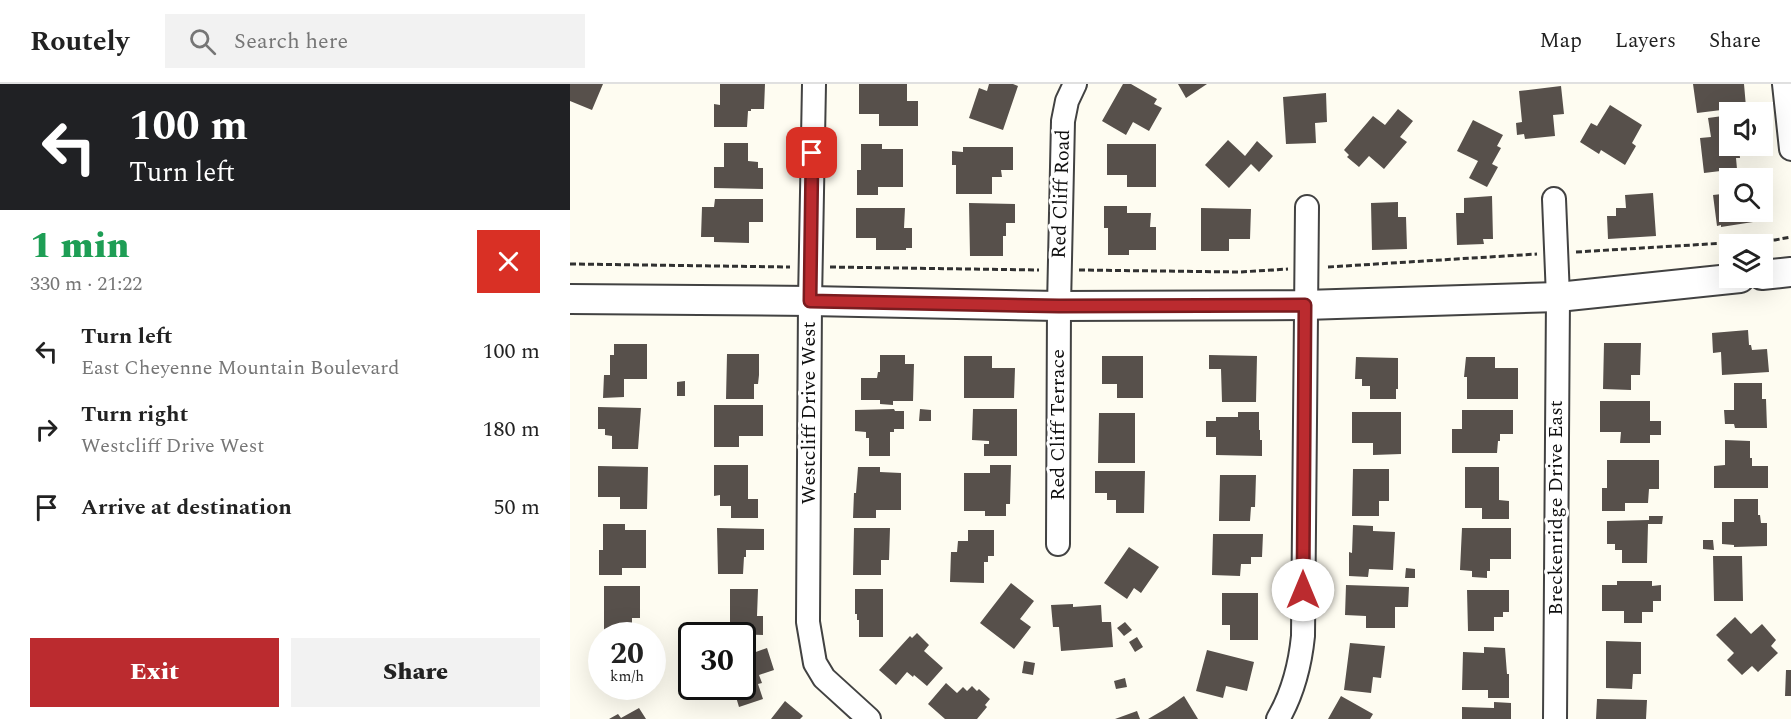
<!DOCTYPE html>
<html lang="en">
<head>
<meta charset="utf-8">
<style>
  :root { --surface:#fff; --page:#f2f2f2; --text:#222; --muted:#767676; --line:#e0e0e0; --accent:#bb2b2f }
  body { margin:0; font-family:Spectral,serif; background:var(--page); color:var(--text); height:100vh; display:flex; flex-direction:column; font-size:22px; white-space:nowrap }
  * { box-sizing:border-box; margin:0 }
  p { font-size:20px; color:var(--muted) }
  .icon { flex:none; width:33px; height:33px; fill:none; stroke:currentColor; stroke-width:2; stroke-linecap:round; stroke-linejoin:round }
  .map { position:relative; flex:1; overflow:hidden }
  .panel { display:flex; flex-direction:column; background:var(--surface); width:570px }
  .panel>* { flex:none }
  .hud { background:#202124; color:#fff; overflow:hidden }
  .tools { position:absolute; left:1149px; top:18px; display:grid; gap:12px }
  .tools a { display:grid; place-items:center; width:54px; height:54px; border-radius:0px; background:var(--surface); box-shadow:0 6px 24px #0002; font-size:30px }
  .speed { position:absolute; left:18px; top:538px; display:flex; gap:12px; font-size:30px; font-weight:700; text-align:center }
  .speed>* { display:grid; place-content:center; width:78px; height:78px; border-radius:50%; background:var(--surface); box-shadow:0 6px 24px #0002; line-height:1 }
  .speed small { font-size:15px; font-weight:400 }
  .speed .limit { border:3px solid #111; border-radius:9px; background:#fff; color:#111 }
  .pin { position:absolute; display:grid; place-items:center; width:51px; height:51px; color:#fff; margin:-26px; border-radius:12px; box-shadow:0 3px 9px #0006 }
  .me { position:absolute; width:66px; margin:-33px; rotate:0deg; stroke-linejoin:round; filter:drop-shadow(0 0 4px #0008) }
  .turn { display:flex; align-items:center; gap:21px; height:126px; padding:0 30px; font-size:27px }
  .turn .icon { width:78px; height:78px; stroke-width:2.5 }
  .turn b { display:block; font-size:42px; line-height:51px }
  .round { display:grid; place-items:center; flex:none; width:63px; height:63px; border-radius:0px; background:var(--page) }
  .headline { display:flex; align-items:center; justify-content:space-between; height:102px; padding:0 30px }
  h1 { font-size:36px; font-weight:800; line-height:45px; color:#1e9e55 }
  .action { display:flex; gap:12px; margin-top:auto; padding:12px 30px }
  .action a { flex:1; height:69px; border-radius:0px; background:var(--accent); color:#fff; font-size:24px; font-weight:800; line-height:69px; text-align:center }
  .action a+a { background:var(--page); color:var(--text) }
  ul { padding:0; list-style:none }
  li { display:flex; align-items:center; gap:18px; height:78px; padding:0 30px }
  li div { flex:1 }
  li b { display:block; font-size:22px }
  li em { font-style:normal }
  header { display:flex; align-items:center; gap:36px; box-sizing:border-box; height:84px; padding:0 30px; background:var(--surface); border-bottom:2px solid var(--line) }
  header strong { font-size:28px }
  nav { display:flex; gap:33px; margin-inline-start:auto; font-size:21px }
  .search { width:420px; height:54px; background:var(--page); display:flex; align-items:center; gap:15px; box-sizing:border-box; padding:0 21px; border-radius:0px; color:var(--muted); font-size:22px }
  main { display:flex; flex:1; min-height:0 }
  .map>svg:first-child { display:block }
  .building { fill:#57504b }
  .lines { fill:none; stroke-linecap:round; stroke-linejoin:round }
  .minor-casing { stroke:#424242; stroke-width:26 }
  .tertiary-casing { stroke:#424242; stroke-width:32 }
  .path { stroke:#313131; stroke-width:3; stroke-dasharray:6 3; stroke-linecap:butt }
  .minor { stroke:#fff; stroke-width:22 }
  .tertiary { stroke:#fff; stroke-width:28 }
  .route-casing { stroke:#7a1c1f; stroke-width:15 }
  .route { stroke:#bb2b2f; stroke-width:10 }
  .labels { text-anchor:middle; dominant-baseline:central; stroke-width:6; stroke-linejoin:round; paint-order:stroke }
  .street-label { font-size:20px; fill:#0f0f0f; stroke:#fff }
</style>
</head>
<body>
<header>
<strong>Routely</strong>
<div class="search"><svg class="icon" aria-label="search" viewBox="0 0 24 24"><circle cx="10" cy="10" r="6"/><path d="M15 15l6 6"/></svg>Search here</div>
<nav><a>Map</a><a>Layers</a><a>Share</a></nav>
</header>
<main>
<section class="panel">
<div class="hud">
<div class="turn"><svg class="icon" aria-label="left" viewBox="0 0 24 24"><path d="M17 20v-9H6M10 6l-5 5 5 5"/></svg><div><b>100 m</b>Turn left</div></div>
</div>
<div class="headline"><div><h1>1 min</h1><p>330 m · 21:22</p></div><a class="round" style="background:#d93025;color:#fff"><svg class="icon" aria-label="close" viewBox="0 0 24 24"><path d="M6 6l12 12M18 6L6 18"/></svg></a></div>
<ul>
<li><svg class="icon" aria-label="left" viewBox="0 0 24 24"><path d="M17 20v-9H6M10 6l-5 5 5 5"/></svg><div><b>Turn left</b><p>East Cheyenne Mountain Boulevard</p></div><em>100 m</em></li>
<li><svg class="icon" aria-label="right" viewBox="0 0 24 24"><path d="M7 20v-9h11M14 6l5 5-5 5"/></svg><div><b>Turn right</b><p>Westcliff Drive West</p></div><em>180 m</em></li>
<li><svg class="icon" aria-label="arrive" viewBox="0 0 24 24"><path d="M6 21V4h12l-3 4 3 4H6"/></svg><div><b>Arrive at destination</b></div><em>50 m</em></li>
</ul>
<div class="action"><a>Exit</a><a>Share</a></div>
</section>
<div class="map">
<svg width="1221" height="635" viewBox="0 0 1221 635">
  <rect width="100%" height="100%" fill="#fefcf1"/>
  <path class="building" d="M0,0H33L22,26L0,17Z
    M150,0H195L194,25H181V27H178L177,43H144V20L150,21Z
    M289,0H337V17H348V42H309V30H289Z
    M419,0H443L448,2L433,46L399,34L409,4L417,7Z
    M553,0H561L587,15L584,20L592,24L579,47L563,38L556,51L532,37Z
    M608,0H637L616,14Z
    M1123,0H1174L1176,23L1127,29Z
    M991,2L994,30L983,31L985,52L955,55L954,50L947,51L946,39L952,38L949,7Z
    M756,9L757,38L745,39L746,59L716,60L713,13Z
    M1040,21L1072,41L1062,59L1066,62L1055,81L1031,66L1029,70L1010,58L1021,39L1027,42Z
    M828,25L843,37L830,53L837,58L814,85L799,72L789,83L777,73L779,71L774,66L803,32L815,41Z
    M1160,31V62H1169L1170,74H1166L1167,85L1134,89L1130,54L1141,53L1138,34Z
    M903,36L933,51L927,62L931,64L922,80L928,83L917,103L899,94L908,77L887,67Z
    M658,56L675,72L687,57L703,72L689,88L681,80L659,104L635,81Z
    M154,59H178V77L188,78V84H193V105L144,104V83H154Z
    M291,60H312V65H333V103H308V111H287V86H291Z
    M537,60H586V103H557V91H537Z
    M393,63H443V86H431L432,93H422V110H386V81H382V67L393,68Z
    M1160,94V128H1182L1183,138L1151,143V141L1147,142L1143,111L1152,110L1150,95Z
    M1083,109L1086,152L1038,155L1037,132H1046V124H1056L1055,111Z
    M922,112L923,155H913L914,160L887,161L886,129H894V114Z
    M145,115H193V138H179V159L144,158V153H131L132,123H144Z
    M828,118V133H836L837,165L802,166L801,119Z
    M399,119L445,120V139H436V152H433V172H400Z
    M534,122H557V129H581L580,143H586V166H559V171H538V144H534Z
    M286,124H335L334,144H342V164H336V166H306V154H286Z
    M631,124L681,125L680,155H659V167H631Z
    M1178,246L1179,261H1181L1182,266L1197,265L1199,288L1152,291L1151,268L1143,269L1142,249Z
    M1034,259H1071L1070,291H1061V306L1033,305Z
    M44,260H77V295H54V313L33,314L34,291H40V271H44Z
    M157,270H189V291L188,300H184V315H156Z
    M310,271H335V280H344L343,317H323V321L310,320V316H291V294H307L308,288H310Z
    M639,271L687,272L686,318H652L651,285H639Z
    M394,272H422V284H445L444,314H394Z
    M532,272H573V314H547V300H532Z
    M786,273L828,274V305H826V315H800V302H792V295H785Z
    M896,273H925V284H948V315H897V293H894Z
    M115,297V312H107V298Z
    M1164,299H1192V315H1196L1197,344H1165L1164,340H1155L1154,326H1164Z
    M1030,317H1080V337H1091V351H1080V359H1050L1051,348H1030Z
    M144,321H193V352H169V363H144Z
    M28,323L71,324L68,365H42V352L35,351V345H28Z
    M324,325L325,327H334V345H324V348H320V372H299V354H296V348L285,347V326Z
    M350,325L361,326V337H349Z
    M403,325H447V372H414V360H419V357L402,356Z
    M892,326H943V350H930V357H928L927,369H882V345H892Z
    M668,328H689V346H690V356H692V372L646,371V353H636V337H646V333H668Z
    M782,328H831V370L803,371V359H782Z
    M529,329H565V379H528Z
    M1155,356L1180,357V374H1182V382H1198V404H1144V382L1155,381Z
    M1037,376H1089V405H1079L1078,419H1055V427H1032V404H1037Z
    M144,381H178V415H188V434H161V422H150V411L144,412Z
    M420,381H441L440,420H436V432H415V427H394V389H420Z
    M28,382L78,383L77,425H50V413H28Z
    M288,383H310V388L331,389V426H306V434H283L284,409H286Z
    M895,383H929V416L939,417V435H912V424H895Z
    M783,385H819V417H809V432H782Z
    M525,387H575L574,429H546V416H537V409H525Z
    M650,391H686L685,423H681L680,437H649Z
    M1164,415H1188V431H1190L1191,439H1197V462L1164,463V461L1152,460V438H1164Z
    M1079,432H1093L1092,440H1078L1077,479H1052V466H1045V460H1037V437L1079,436Z
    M33,440H55V446H76V484H52V491H29V466H33Z
    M783,441L803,442V447L825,448L823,486L799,485L798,493L779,492V468L782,469Z
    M147,444L194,445V466H176V473H174L173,490H148Z
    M284,444H320L319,476H311V491H283Z
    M892,444H941V475H920V487H917V494L902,493V487L890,486Z
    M398,446H424V472H418V478H414V499L380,498L381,468H387L388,457H398Z
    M643,450H693L692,473H681V480H671L670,492L642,491Z
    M1133,456H1143L1144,466L1133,465Z
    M559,463L589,483L571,509L564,504L557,515L534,499Z
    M1143,472H1172L1173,517H1144Z
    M836,484L845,485V494H835Z
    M1047,497H1082V502L1091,501V517H1083V528H1072V539H1054V527H1032V501H1047Z
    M441,499L464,517L450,535L461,543L444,565L410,539Z
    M776,501L839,503L838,523H825V544H796V532L775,531Z
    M34,502H70V534H62V549H34Z
    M160,505H188L187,532H193V551L160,550Z
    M285,505H313V553H289V536H287V530H285Z
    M897,506H939V528H933V533H924V547H898Z
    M652,509H688V556H660V541H652Z
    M503,520V523L531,521L532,538H541L543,563L491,567L489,543H483L481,521Z
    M1165,533L1181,550L1192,540L1206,556L1201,562L1208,569L1188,588L1182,582L1172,591L1157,576L1164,569L1146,551Z
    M555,538L562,546L554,552L547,544Z
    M347,549L359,561L354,567L373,584L357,602L344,591L343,593L337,588L326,601L309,586L340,552L342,554Z
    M567,553L573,563L565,568L559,558Z
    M1036,557L1071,558V590H1063L1062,605L1036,604Z
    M780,559L815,562L811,594L803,593L801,609L774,606Z
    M25,560L32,561V591H25Z
    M914,563L935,564L937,590H939V614H918V606H892L893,568L914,569Z
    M197,564L204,586L189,591L192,599L188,600L193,615L169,623L163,603H172V573Z
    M637,566L684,578L677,607L656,602L653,614L626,607Z
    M454,577L465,579L463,591L452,589Z
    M1216,586H1221V612H1215Z
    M555,594L557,603L546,605L544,597Z
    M376,599L387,609L393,603L397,607L402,602L407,607L409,605L420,615L415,621L417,623L407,635H375L358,620Z
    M614,612L628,635H578L597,624Z
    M771,612L803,630L800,635H758Z
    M1027,615L1077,616L1076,635H1026Z
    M215,617L233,632L230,635H201Z
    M924,618L941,619V635H892V623L924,624Z
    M69,624L76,635H39L48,630L51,634Z
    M567,627L570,635H545Z"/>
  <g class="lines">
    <defs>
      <path id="minor" d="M244,0L240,217L238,538L245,579L254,594L299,635
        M1214,0L1221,65
        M984,115L988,213L985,635
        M488,460L489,222L493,37L497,17L505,0
        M708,635C723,609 730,582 733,552L737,123"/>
      <path id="tertiary" d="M1192,191L1221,188
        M0,215L240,217L489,222L735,221L988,213L1170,194"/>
    </defs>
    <use href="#minor" class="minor-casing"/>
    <use href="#tertiary" class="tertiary-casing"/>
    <path class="path" d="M1006,168L1205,156L1221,153
      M0,180L220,183
      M260,183L469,186
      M758,183L967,170
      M509,186L670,188L718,185"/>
    <use href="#minor" class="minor"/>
    <use href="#tertiary" class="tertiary"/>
  </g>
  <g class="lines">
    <defs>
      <path id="route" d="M242,69L240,217L489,222L735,221L733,506"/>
    </defs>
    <use href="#route" class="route-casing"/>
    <use href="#route" class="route"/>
  </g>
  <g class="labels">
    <g class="street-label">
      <text transform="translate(491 110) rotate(-88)">Red Cliff Road</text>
      <text transform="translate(239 329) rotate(-90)">Westcliff Drive West</text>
      <text transform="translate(488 341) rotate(-90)">Red Cliff Terrace</text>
      <text transform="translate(986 424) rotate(-90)">Breckenridge Drive East</text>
    </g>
  </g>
</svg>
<div class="tools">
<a><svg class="icon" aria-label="sound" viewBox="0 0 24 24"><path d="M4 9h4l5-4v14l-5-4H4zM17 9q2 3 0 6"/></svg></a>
<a><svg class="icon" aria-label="search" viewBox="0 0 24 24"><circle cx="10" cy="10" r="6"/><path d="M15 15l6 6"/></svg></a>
<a><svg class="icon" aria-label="layers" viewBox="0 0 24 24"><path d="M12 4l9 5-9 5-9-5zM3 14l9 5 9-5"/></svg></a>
</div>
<div class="speed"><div>20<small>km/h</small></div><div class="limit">30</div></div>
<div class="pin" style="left:242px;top:69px;background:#d93025"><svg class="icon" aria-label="arrive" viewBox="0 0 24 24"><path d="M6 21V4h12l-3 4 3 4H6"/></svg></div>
<svg class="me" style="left:733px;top:506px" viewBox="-20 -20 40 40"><circle r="19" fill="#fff"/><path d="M0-13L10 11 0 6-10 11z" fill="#bb2b2f"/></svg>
</div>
</main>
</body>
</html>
